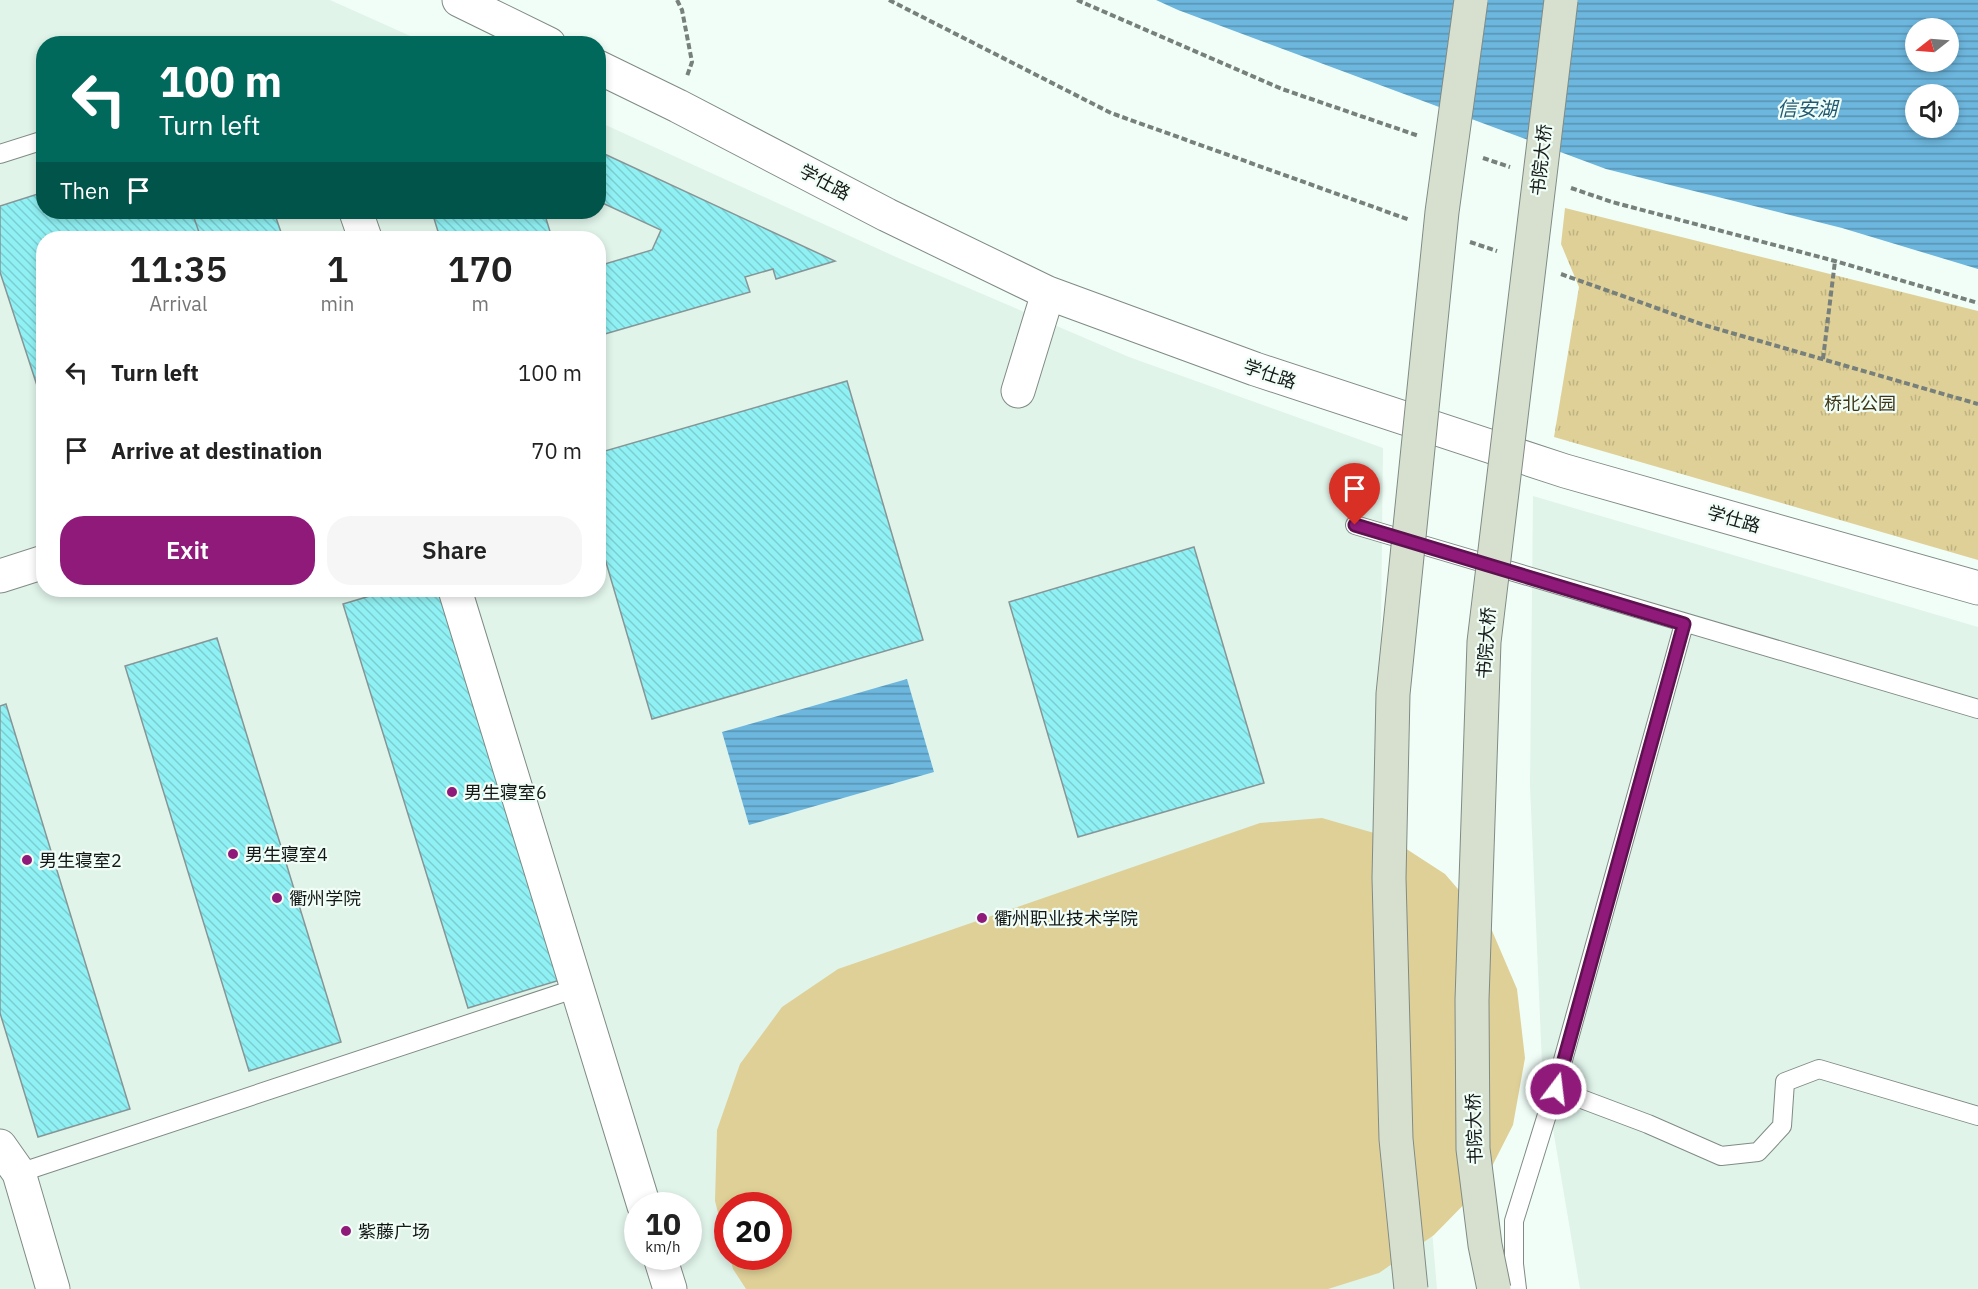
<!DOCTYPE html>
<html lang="en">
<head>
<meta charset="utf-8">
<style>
  :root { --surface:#fff; --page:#f6f6f6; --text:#222; --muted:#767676; --accent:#8f1a7a }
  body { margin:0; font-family:"IBM Plex Sans","Noto Sans SC",sans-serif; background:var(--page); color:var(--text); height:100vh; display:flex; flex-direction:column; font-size:22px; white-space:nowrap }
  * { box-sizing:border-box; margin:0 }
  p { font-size:20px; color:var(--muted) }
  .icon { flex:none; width:33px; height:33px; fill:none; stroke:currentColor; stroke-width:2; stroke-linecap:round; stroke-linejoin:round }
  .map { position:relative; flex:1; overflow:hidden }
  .details { position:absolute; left:36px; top:231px; width:570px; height:366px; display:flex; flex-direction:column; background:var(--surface); border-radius:24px; box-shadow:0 3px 9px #0003 }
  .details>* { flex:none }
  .top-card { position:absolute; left:36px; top:36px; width:570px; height:183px; border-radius:24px; box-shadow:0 3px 9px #0003; background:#00695c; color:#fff; overflow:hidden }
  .needle { width:39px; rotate:253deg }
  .controls { position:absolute; left:1905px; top:18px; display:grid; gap:12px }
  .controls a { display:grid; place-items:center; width:54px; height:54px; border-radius:50%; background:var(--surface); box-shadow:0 3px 9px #0003; font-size:30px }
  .speed { position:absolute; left:624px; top:1192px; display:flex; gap:12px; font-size:30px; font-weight:700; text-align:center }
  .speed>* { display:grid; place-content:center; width:78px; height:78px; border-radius:50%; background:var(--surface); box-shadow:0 3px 9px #0003; line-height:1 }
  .speed small { font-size:15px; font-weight:400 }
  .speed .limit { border:9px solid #d22; background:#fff; color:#111 }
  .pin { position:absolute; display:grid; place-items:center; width:51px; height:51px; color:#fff; margin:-62px -26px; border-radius:50% 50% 50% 0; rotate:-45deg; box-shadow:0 0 6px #0007 }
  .pin .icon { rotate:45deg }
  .me { position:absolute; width:66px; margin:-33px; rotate:15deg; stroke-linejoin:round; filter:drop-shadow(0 0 4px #0008) }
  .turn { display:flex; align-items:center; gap:21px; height:126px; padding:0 24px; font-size:27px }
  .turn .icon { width:78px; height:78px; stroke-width:2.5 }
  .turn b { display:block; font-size:42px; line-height:51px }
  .then { display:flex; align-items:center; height:57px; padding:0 24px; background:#0003; gap:12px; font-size:22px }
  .eta { display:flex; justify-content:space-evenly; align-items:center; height:102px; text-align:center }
  .eta b { font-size:36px; font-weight:600; line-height:42px }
  .button { display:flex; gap:12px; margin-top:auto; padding:12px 24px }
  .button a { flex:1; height:69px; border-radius:24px; background:var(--accent); color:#fff; font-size:24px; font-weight:600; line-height:69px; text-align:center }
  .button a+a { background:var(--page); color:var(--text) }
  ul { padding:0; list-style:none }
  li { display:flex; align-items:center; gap:18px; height:78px; padding:0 24px }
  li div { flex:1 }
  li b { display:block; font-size:22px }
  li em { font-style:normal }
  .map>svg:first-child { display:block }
  .built { fill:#e0f4ea; fill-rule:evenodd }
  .park { fill:url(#park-tufts) }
  .pitch { fill:#dfd097 }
  .water { fill:url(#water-rules); fill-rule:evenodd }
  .building { fill:url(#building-back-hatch); stroke:#879596; stroke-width:1.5 }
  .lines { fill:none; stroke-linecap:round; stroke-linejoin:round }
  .service-casing { stroke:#808b85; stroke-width:20 }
  .minor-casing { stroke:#808b85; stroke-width:35 }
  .path { stroke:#78807c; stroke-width:4; stroke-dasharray:6 3; stroke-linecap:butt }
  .service { stroke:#fff; stroke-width:18 }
  .minor { stroke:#fff; stroke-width:33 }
  .secondary-bridge-casing { stroke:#808b85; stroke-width:35; stroke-linecap:butt }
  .secondary-bridge { stroke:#d7e0ce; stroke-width:33 }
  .route-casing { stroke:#5d114f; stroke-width:15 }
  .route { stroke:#8f1a7a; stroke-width:10 }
  .poi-dot { fill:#8f1a7a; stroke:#f1fef8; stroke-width:2 }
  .labels { text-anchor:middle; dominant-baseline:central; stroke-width:4.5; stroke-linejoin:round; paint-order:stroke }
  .street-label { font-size:18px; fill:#141816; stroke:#f1fef8 }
  .park-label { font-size:18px; fill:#3d3516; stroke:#f1fef8 }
  .poi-label { font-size:18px; fill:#141816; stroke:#f1fef8; text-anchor:start }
  .water-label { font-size:20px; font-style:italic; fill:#215974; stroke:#f1fef8 }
</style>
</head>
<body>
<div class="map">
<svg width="1978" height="1289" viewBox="0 0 1978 1289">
  <defs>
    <pattern id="park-tufts" width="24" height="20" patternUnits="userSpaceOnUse" patternTransform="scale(1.5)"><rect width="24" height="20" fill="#dfd097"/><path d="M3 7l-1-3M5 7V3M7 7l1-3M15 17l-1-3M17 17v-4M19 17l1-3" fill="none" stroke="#beb281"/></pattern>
    <pattern id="water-rules" width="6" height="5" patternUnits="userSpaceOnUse" patternTransform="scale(1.5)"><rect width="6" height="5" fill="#6db6dd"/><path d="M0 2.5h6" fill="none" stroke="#5893b2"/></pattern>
    <pattern id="building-back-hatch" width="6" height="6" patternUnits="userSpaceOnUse" patternTransform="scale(1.5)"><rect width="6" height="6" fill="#90f1f4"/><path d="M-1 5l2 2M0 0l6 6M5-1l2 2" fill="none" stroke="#7bced0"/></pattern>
  </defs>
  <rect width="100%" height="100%" fill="#f1fef8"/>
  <path class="built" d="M0,0H330L426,43L44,44V212H598L599,122L896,257L1129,357L1383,448L1381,630L1437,1289H0ZM44,238H598V590H44ZM638,1206H688V1257H638ZM728,1206H778V1257H728Z
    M1533,496L1978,627V1289H1580L1542,1064L1530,786Z"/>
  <path class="park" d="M1565,208L1978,311V560L1554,437L1579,287L1561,244Z"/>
  <path class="pitch" d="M1322,818L1388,837L1445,874L1490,926L1517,989L1525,1058L1513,1125L1482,1186L1434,1235L1379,1273L1328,1289H746L733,1269L730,1257H778V1206H728L727,1248L715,1201L717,1130L740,1064L782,1007L838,969L1260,823Z"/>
  <path class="water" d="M1156,0H1978V269L1842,228L1606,169L1178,10ZM1916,28H1948V62H1916ZM1916,94H1948V128H1916Z
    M907,679L934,772L749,825L722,732Z"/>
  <path class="building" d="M598,151L835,261L776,279L773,269L745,277L750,292L598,336V266L652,250L661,230L598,201Z
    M44,192V212H192L201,238H44V407L0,272V206Z
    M192,212H274L283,238H201Z
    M432,212H544L552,238H440Z
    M432,212H544L552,238H440Z
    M847,381L923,640L652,719L598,535V453Z
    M1194,547L1264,783L1078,837L1009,602Z
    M390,590H440L560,980L468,1008L343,604Z
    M217,638L341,1042L249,1071L125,666Z
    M6,704L130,1109L38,1137L0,1013V706Z"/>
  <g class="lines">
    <defs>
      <path id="service" d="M0,154L44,140
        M1355,525L1978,709
        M1555,1089L1648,1124L1721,1156L1758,1152L1782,1126L1785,1082L1819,1069L1978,1116
        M19,1173L577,988
        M1517,1289L1514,1264V1221L1555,1089L1684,624"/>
      <path id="minor" d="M459,0L549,44
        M598,67L678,106L887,215L1048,293L1255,369L1565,471L1978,588
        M356,212L365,238
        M1018,391L1048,293
        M0,576L44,562
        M455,590L644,1206
        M0,1146L19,1173L53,1289
        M660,1257L670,1289"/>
    </defs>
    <use href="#service" class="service-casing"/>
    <use href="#minor" class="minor-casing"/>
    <path class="path" d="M677,0L682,10L692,62L687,76
      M889,0L1111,113L1410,220
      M1077,0L1282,89L1419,136
      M1483,158L1510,167
      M1571,188L1612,202L1835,261L1978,303
      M1470,242L1497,251
      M1561,274L1704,325L1978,404
      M1823,359L1835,261"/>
    <use href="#service" class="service"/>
    <use href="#minor" class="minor"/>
    <defs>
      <path id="secondary-bridge" d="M1411,1289L1396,1139L1389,878L1393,694L1442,212L1471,0
        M1494,1289L1485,1245L1473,1149L1472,1000L1484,642L1561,0"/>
    </defs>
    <use href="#secondary-bridge" class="secondary-bridge-casing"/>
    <use href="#secondary-bridge" class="secondary-bridge"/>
  </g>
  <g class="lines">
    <defs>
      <path id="route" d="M1355,525L1684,624L1556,1089"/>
    </defs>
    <use href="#route" class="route-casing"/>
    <use href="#route" class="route"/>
  </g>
  <g class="poi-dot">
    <circle cx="452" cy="792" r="6"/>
    <circle cx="233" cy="854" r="6"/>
    <circle cx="27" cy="860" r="6"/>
    <circle cx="277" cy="898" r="6"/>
    <circle cx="982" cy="918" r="6"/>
    <circle cx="346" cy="1231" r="6"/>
  </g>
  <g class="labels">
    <g class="street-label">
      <text transform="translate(1541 160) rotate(-84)">书院大桥</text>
      <text transform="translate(825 182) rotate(28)">学仕路</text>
      <text transform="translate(1270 374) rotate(19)">学仕路</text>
      <text transform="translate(1734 519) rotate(16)">学仕路</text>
      <text transform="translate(1486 643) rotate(-86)">书院大桥</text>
      <text transform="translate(1474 1129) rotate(-92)">书院大桥</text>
    </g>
    <g class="park-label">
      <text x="1860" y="403">桥北公园</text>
    </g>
    <g class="poi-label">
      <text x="464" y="792">男生寝室6</text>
      <text x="245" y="854">男生寝室4</text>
      <text x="39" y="860">男生寝室2</text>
      <text x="289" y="898">衢州学院</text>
      <text x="994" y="918">衢州职业技术学院</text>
      <text x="358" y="1231">紫藤广场</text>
    </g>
    <g class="water-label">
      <text x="1807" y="108">信安湖</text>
    </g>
  </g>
</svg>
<div class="controls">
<a><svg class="needle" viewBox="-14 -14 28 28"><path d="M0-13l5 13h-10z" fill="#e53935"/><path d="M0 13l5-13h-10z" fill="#767676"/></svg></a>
<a><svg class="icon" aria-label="sound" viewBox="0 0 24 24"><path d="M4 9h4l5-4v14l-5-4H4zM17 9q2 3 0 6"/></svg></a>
</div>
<div class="speed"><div>10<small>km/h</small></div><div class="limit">20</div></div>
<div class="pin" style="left:1355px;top:525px;background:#d93025"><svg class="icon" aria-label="arrive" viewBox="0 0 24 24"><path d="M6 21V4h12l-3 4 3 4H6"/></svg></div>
<svg class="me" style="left:1556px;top:1089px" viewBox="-20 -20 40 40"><circle r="17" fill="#8f1a7a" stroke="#fff" stroke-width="3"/><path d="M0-11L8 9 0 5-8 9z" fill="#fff"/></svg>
<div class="top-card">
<div class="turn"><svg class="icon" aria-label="left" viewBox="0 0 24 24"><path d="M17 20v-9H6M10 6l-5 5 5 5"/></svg><div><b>100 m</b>Turn left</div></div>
<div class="then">Then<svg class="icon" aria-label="arrive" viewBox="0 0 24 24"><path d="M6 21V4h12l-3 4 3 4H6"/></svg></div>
</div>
<section class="details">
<div class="eta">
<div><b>11:35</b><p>Arrival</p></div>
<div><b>1</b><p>min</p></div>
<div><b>170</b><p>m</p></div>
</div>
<ul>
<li><svg class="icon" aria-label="left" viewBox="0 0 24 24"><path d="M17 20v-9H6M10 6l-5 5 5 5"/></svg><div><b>Turn left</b></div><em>100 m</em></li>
<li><svg class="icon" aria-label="arrive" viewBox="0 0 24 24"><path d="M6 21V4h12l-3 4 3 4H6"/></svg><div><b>Arrive at destination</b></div><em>70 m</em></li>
</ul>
<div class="button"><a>Exit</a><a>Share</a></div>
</section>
</div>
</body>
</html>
